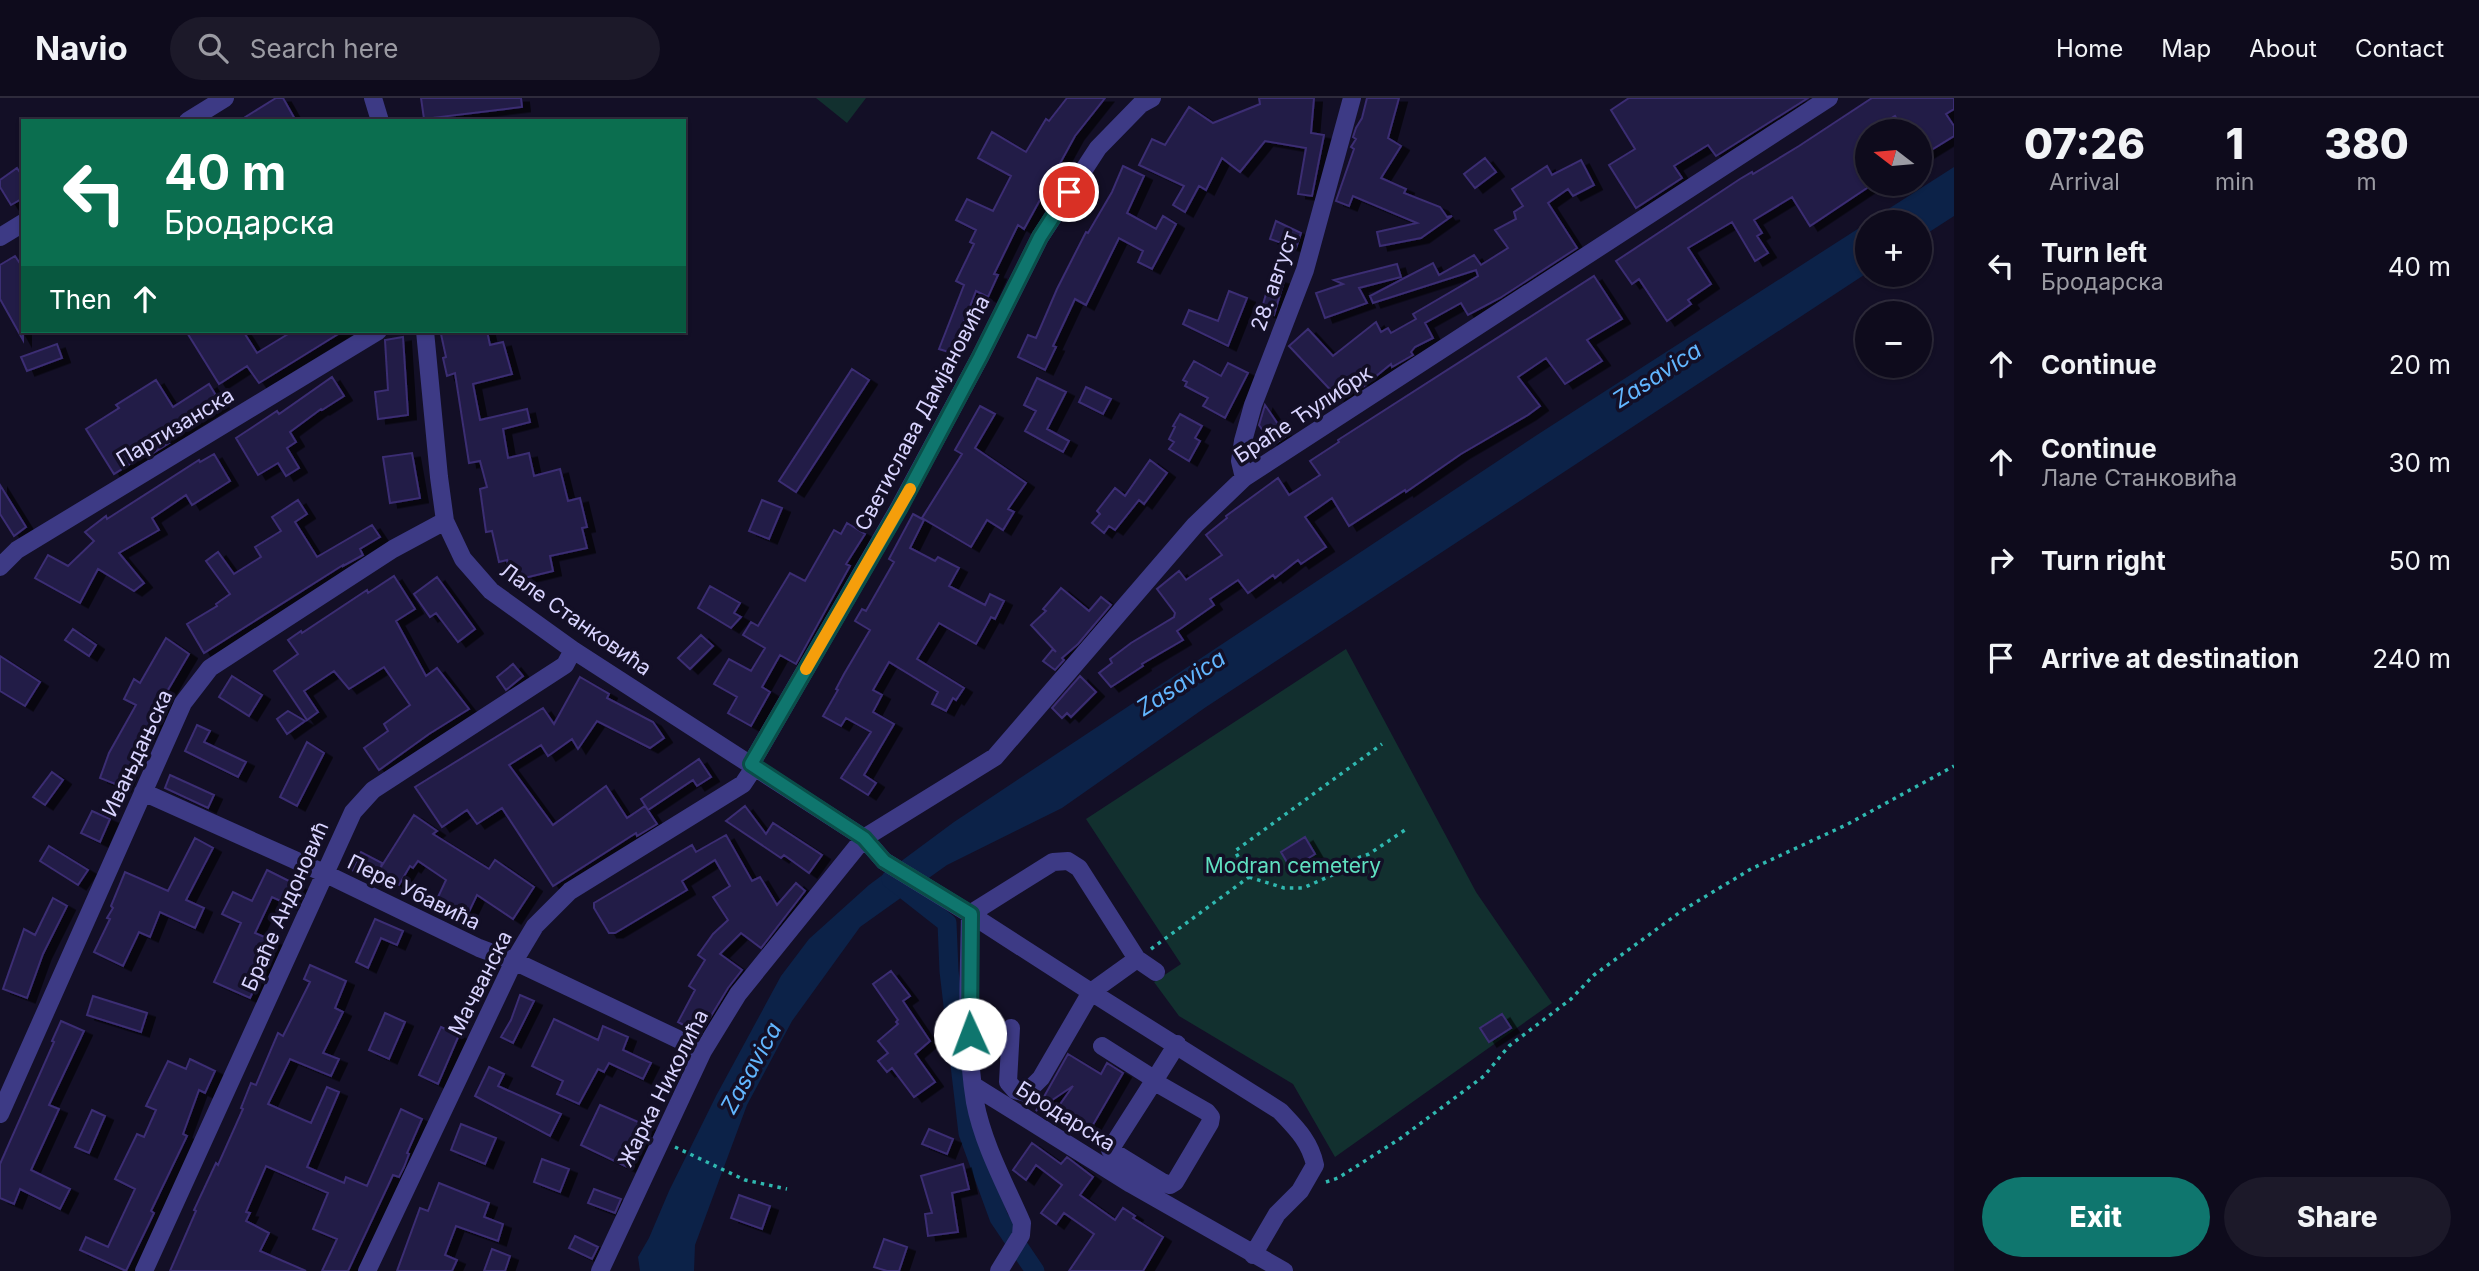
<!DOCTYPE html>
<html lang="en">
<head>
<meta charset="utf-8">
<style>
  :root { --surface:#0e0b1c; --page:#1c1929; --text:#f1f3f6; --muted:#9b9ba3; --line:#2e2b3b; --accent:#0f766e }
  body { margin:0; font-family:Inter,sans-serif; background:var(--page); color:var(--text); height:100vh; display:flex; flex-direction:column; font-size:26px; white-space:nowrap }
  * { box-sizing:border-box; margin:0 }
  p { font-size:23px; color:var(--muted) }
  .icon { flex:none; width:38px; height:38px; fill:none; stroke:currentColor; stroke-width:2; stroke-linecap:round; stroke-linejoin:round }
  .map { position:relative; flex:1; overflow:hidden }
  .details { display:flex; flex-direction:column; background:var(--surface); width:525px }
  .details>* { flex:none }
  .top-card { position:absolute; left:21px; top:21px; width:665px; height:214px; border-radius:0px; box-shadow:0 2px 5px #0004,0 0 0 2px var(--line); background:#0b6e4f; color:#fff; overflow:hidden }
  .needle { width:46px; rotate:286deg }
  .controls { position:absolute; left:1855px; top:21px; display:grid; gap:14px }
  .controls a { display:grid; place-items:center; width:77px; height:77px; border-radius:50%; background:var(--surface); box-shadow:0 2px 5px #0004,0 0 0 2px var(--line); font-size:35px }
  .pin { position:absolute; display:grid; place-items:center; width:60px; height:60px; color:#fff; margin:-30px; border:4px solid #fff; border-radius:50%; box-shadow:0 2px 7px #0007 }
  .me { position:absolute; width:77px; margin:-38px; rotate:358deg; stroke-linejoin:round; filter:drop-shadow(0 0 5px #0008) }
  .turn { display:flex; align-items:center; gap:24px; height:147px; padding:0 28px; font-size:32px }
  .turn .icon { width:91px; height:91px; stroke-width:2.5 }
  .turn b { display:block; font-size:49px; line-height:60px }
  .then { display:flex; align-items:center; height:66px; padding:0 28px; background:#0003; gap:14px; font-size:26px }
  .eta { display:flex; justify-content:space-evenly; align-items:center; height:119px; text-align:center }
  .eta b { font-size:42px; font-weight:800; line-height:49px }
  .action { display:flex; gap:14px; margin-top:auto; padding:14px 28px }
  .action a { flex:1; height:80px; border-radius:42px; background:var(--accent); color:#fff; font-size:28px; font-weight:800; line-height:80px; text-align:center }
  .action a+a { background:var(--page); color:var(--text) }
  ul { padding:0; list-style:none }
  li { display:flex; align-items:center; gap:21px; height:98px; padding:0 28px }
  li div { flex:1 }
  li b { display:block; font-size:26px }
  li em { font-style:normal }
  header { display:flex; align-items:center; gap:42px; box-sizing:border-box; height:98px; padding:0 35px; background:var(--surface); border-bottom:2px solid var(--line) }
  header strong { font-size:33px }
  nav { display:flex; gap:38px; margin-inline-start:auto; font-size:24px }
  .search { width:490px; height:63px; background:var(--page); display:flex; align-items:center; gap:18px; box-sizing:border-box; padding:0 24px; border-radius:38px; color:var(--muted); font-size:26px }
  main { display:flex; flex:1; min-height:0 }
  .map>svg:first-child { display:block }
  .green { fill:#12302f }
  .water { fill:#0c2248 }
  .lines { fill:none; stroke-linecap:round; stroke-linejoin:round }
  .canal { stroke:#0c2248; stroke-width:19 }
  .building { fill:#241b47; stroke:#3b2d73; stroke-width:2; filter:url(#shadow) }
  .path { stroke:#2fb8b0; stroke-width:3.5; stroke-dasharray:3.5 5; stroke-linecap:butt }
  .minor { stroke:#3d3a85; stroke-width:18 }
  .route-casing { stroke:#0a4d48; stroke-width:18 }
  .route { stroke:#0f766e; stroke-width:12 }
  .slow { stroke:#f59e0b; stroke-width:12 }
  .labels { text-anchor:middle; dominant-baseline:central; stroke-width:7; stroke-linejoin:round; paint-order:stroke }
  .street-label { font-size:21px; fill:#d9d4ff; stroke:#130f26 }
  .park-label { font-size:21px; fill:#5fe0c0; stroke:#130f26 }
  .water-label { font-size:23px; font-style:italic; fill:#62b6ff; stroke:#130f26 }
</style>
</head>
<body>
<header>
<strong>Navio</strong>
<div class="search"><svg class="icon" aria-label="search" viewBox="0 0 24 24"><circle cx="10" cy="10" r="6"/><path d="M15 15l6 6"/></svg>Search here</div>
<nav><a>Home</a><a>Map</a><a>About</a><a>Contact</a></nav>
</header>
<main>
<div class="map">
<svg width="1954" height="1173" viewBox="0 0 1954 1173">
  <defs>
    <filter id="shadow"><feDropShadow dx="8" dy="4.5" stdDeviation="0" flood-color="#0009"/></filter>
  </defs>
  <rect width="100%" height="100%" fill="#130f26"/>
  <path class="green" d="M816,0H866L847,25Z
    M1346,551L1476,794L1552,905L1335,1059L1293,986L1179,918L1154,884L1181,866L1086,721Z"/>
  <path class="water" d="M1954,69V118L1920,140V124H1868Z
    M1867,125V175L1206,609L1062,710L947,767L860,829L792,923L747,1007L695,1147L694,1173H640L638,1159L649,1140L669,1093L716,998L781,878L809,841L869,787L954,724L1540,335Z"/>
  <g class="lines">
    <path class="canal" d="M891,781L947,825L949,873L968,1035L999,1120L1035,1173"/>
  </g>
  <path class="building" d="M276,0H283L296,23H239Z
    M421,0H521L522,9L424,21Z
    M1067,0H1105L1075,38L1024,131L1018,127L994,176L998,177L988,199L976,193L952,255L939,251L964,187L956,183L974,146L970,144L976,132L956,122L967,101L993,113L1011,78L978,60L992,34L1026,54L1046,21L1049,23Z
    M1259,0H1314L1311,35L1324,37L1312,98L1298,96L1306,50L1265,43L1240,74L1222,60L1206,92L1199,88L1185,114L1173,107L1184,88L1139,67L1152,41L1165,47L1189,9L1213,25L1260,6Z
    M1367,0H1399L1388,40L1401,48L1381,80L1406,91L1404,95L1440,109L1447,119L1452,118L1421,140L1380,148L1377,134L1417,125L1353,98L1349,108L1336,103L1354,51L1351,49L1356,41L1353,39L1356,30L1362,20Z
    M1629,0H1808L1716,58L1708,47L1674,68L1682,80L1636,110L1609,67L1635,51L1611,12Z
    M1872,0H1954V11L1946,16L1954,28V38L1920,59V33H1904L1895,18L1871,33H1867V90L1810,128L1792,99L1754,122L1762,135L1757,138L1768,155L1755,163L1732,124L1688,150L1711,186L1688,202L1691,206L1667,223L1639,181L1632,186L1616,163L1740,81L1752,74L1753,76L1799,48Z
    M1485,60L1496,74L1475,90L1464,76Z
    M1581,62L1594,87L1573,98L1568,91L1548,105L1577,150L1500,200L1468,217L1461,205L1425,225L1433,240L1415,249L1411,254L1413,257L1392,269L1391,266L1364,288L1359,281L1339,301L1289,248L1308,231L1333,258L1376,224L1381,234L1388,230L1391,235L1416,221L1413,216L1478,178L1476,172L1373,205L1370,198L1433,165L1439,177L1474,157L1481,167L1508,150L1495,132L1516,121L1514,114L1523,108L1512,91L1547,68L1552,77Z
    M1123,68L1144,78L1127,115L1156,131L1163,118L1176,126L1152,171L1138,164L1143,153L1119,140L1086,207L1075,201L1053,248L1056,249L1045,272L1018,259L1028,237L1036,240L1057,191L1086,134L1088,135L1112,94Z
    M17,70L23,79V100L11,107L0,89V82Z
    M1276,123L1301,135L1296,150L1270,141Z
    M15,158L23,170V242L0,201V167Z
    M1397,166L1401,179L1359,190L1367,205L1325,220L1316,195L1343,186L1334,182Z
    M1594,178L1622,221L1587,242L1602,263L1565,286L1546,260L1518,279L1540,308L1528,317L1461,356L1406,394L1405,392L1349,428L1332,400L1305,419L1326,449L1301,466L1298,462L1275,480L1273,477L1248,495L1238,482L1210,501L1214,507L1177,533L1183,542L1142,566L1143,568L1111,589L1099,575L1112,565L1110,561L1131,545L1174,519L1175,515L1157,491L1179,473L1186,482L1222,457L1206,437L1227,420L1226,418L1278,380L1289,397L1320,377L1310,363L1339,344L1338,342Z
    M1271,179L1284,183L1274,217L1261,213Z
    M1229,193L1247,200L1228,248L1183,226L1189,212L1218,223Z
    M186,233H243L257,255L293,233H343L259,285L247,268L219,286Z
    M456,233H487L490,247L503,244L512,276L473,286L480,322L527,311L530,324L503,331L508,360L529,355L534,378L560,371L568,403L580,400L587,429L582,430L587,450L550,458L553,473L512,483L507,462L499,464L492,433L486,434L480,391L487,389L480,363L469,365L455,275L447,278L443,260L446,259L441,236Z
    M403,239L408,317L378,321L375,294L388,292L385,242Z
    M57,246L62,260L27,273L21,259Z
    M1194,263L1221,278L1228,265L1248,275L1225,320L1203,308L1208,300L1185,288L1187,284L1183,282Z
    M852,271L869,282L796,394L779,383Z
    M332,279L344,298L322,312L321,311L290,334L296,344L287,350L299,370L286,378L278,365L258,377L236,340L277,313L279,316Z
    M1037,280L1066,294L1047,331L1069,343L1063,354L1025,333L1036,313L1024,307Z
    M156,282L173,309L209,286L221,306L185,329L186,331L167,343L169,345L150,357L149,354L114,376L86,331L119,310L116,307Z
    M1086,289L1111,301L1103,316L1079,304Z
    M1265,307L1286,338L1273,347L1259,327Z
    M980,308L995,316L975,350L1026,385L1008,411L1014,414L1003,432L987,422L971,449L922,420L962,356L955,352Z
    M1180,316L1202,328L1195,340L1200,343L1189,363L1169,351L1174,344L1169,341L1175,329L1173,328Z
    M412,355L420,400L390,405L383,359Z
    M214,356L230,383L192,407L186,397L152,420L159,432L119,455L144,485L134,493L98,471L80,505L35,480L48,457L68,468L94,443L85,434L106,418L107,421L199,362L200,364Z
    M1150,362L1167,375L1144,406L1139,402L1115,432L1109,428L1104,435L1092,425L1100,416L1097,413L1115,390L1125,398Z
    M0,387L26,429L14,438L0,416Z
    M298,402L307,416L295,424L317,459L372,427L380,439L360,451L363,457L343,468V467L204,555L187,526L217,508L216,506L230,496L206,463L218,454L234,476L261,459L255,449L281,433L272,419Z
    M762,402L782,410L769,441L749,433Z
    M913,416L924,422L910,450L935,463L938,459L959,470L949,488L985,507L990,496L1004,503L995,521L991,519L976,546L939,525L917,561L964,590L956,602L953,600L946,613L932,606L938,594L889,564L873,592L882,597L873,614L894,626L864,677L876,685L868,697L841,680L871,634L846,620L841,628L823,618L838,592L836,591L844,576L870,532L855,523L862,511L866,513L894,464L889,461Z
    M847,425L865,436L846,466L850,468L796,566L780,557L762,589L770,594L751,628L728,615L737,599L714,586L729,561L751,573L765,550L743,537L751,524L758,528L790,475L805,483L834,432L841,436Z
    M394,478L415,511L396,523L426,578L437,570L469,611L429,636L379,672L364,650L388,633L384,626L410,607L384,569L349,591L334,573L304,593L318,614L307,622L274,573L298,556L288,542L301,533L302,535L367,492L368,495Z
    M437,479L475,531L458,544L436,515L430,519L414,496Z
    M710,488L740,505L734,515L741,519L731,530L698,510Z
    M1061,490L1089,513L1101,499L1111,507L1078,546L1062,560L1064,562L1055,572L1043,563L1053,551L1056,554L1031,527L1046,513L1043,511Z
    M73,531L96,547L89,558L65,542Z
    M701,537L713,548L690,571L678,560Z
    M166,540L189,556L165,597L168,599L139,650L123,689L100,680L109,655L136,607L124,601L134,581L140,585Z
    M0,558L40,584L25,608L0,593Z
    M513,566L523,578L506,592L497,579Z
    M232,578L262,597L249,618L219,599Z
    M1080,578L1096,594L1071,619L1067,615L1062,620L1052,610Z
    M580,579L609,596L607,600L653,624L664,640L650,650L597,623L578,651L572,641L548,658L541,647L509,667L553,727L606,688L627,720L645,708L657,726L637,738L636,735L553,788L502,710L477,726L467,712L442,729L415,689L543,610L554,626Z
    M288,613L305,623L287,636L277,621Z
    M197,627L210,633L204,644L246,664L238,679L185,653Z
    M307,644L324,655L297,708L280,699Z
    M699,661L711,679L697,688L693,682L648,712L641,701Z
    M52,674L63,682L45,707L33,699Z
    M170,677L214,697L208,710L165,690Z
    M745,708L766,736L773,725L822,757L809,775L784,757L781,760L726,723Z
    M92,713L110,721L100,744L81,735Z
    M414,717L437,733L433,736L489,771L495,762L534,789L513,821L477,797L463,826L432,812L446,782L418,763L413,770L410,768L399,787L377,775L373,783L352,772L361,754L382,765L381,769Z
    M726,737L752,783L760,779L777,807L796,785L805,793L761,850L741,835L720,856L742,872L728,890L700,936L678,924L695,892L689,888L705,862L698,857L713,836L728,822L713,799L730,788L715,762L682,783L687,792L615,835H609L594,810V805L692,747L696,754Z
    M1305,739L1315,756L1291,771L1281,754Z
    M195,740L213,750L186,802L204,810L195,830L160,814L150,839L139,834L123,868L94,854L110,821L107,820L113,810L111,808L125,774L168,793Z
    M49,748L88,772L78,787L40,763Z
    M267,772L303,790L294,809L272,799L255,835L276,844L250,900L214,884L241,825L222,816L233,794L252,803Z
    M53,800L67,808L43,856L27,900L3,891L24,831L35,837Z
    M375,821L403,833L397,847L381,840L368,870L356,864Z
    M310,867L346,883L335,910L343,914L323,955L339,961L331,978L290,961L268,1006L311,1025L327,989L339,994L307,1069L344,1085L346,1079L367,1088L401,1011L422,1021L407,1055L409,1056L404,1069L399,1079L393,1077L348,1173H322L337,1141L313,1131L328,1095L266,1068L246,1114L250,1115L246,1123L269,1135L260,1153L306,1173H170L196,1113L194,1112L216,1065L218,1067L243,1011L241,1010L251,985L256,987L278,935L283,938L310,884L304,881Z
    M891,873L910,898L903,903L930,943L915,956L935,984L914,999L892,970L887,974L878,963L888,955L878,943L898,926L896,924L898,922L873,886Z
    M520,897L534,903L513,945L501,939L511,922Z
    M93,898L147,915L141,934L87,917Z
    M385,915L405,924L389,961L369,952Z
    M1502,916L1511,930L1489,944L1480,930Z
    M554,921L598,942L603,928L628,939L623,952L651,965L643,981L609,965L604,974L598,971L579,1006L557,996L563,983L532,968Z
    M61,923L84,933L49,1007L59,1011L31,1072L70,1091L60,1111L20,1091L14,1106L0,1100V1066L54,944L52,943Z
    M441,929L459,937L438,986L419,977Z
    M1068,956L1101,976L1107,965L1123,975L1090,1032L1056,1012L1073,988L1036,1013Z
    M190,961L215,973L205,995L199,992L183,1036L187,1038L151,1113L154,1115L126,1173L80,1152L86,1139L108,1149L135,1091L115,1081L137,1036L144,1039L156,1012L146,1008L168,963L186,971Z
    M489,969L504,976L498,988L561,1016L550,1038L475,998Z
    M600,1007L647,1028L627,1069L581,1047Z
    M92,1012L105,1018L89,1055L75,1049Z
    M461,1026L496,1040L485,1066L451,1052Z
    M929,1031L953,1041L947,1056L922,1046Z
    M1032,1045L1061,1066L1067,1059L1093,1079L1080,1097L1115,1122L1123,1110L1135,1118L1133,1120L1163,1139L1143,1173H1069L1094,1136L1064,1115L1056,1126L1041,1115L1062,1087L1036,1067L1026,1082L1013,1072Z
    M542,1061L569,1071L560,1094L534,1084Z
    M963,1066L969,1091L952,1095L958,1134L928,1138L925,1116L932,1115L921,1078Z
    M439,1085L489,1105L484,1119L503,1126L498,1143L456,1128L445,1157L457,1162L452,1173H397L420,1110L428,1113Z
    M594,1091L621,1101L615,1115L588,1105Z
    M739,1097L770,1108L762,1131L731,1120Z
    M575,1138L598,1149L592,1161L569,1150Z
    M884,1141L907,1149L899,1173H887L874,1169Z
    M492,1151L510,1158L505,1173H484Z"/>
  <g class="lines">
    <path class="path" d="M1249,779L1284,790H1303L1339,774L1352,762L1369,756L1408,730
      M1151,851L1249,779L1235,753L1382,646
      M675,1049L745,1082L787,1091
      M1326,1084L1338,1080L1401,1040L1484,978L1509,948L1571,901L1594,877L1683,812L1751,771L1846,727L1954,668"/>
    <path class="minor" d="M373,0L380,23
      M188,23L225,0
      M0,139L23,125
      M425,233L439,379L445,423L463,461L491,493L573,552L864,740L884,763L970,816C969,878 965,942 975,1004C983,1046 1005,1086 1022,1125L1021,1137L999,1173
      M1244,380L1240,363L1243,343L1253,307L1305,172L1352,0
      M0,469L17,452L378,233
      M751,666L899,410L980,259L1040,139L1098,50L1141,6L1152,0
      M143,694L326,776L479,850L514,863L703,953
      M1137,861L1091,894L1280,1013C1296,1030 1310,1043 1315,1067L1300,1093L1277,1116L1253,1157
      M1011,930L1008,984L1015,992L1026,995L1041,980L1091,894L970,816L1053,764L1068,763L1079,770L1137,861L1156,874
      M1102,948L1154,981
      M1153,983L1207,1014L1211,1019L1210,1025L1175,1084L1170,1087L1162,1084L1110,1052C1132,1017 1155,982 1177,946
      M974,988L1131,1086L1284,1173
      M0,1016L183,605L210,570L393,451L445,423
      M144,1173L353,714L373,692L565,567L573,552
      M367,1173L514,863L535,828L570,793L743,686L755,668
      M600,1173L703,953L738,896L864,740L995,659L1195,427L1244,380L1829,0"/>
  </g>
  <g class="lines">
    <defs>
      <path id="route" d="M970,936L971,816L884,763L864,740L751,666L899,411L980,259L1040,139L1069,94"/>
    </defs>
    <use href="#route" class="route-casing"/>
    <use href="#route" class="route"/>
    <path class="slow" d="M806,571L910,391"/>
  </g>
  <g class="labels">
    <g class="street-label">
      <text transform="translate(1274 183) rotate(-71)">28. август</text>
      <text transform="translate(922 315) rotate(-62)">Светислава Дамјановића</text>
      <text transform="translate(1303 316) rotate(-33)">Браће Ћулибрк</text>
      <text transform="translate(175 329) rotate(-31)">Партизанска</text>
      <text transform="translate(576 521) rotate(35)">Лале Станковића</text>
      <text transform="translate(137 655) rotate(-65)">Ивањдањска</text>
      <text transform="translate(414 794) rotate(26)">Пере Убавића</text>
      <text transform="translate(285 808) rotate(-66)">Браће Андоновић</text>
      <text transform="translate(480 885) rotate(-63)">Мачванска</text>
      <text transform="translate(663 990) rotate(-63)">Жарка Николића</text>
      <text transform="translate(1066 1018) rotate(32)">Бродарска</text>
    </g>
    <g class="park-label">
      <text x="1293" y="767">Modran cemetery</text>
    </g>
    <g class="water-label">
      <text transform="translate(1657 277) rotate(-33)">Zasavica</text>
      <text transform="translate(1181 585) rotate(-33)">Zasavica</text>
      <text transform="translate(751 970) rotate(-61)">Zasavica</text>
    </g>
  </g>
</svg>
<div class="controls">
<a><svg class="needle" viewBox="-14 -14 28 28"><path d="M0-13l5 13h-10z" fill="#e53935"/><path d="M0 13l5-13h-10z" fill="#9b9ba3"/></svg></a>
<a>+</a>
<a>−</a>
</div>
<div class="pin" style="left:1069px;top:94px;background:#d93025"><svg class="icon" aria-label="arrive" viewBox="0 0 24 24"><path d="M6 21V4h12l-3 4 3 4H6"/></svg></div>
<svg class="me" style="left:970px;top:936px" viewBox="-20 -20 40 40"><circle r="19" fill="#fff"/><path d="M0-13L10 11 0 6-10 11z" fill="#0f766e"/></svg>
<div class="top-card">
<div class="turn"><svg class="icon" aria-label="left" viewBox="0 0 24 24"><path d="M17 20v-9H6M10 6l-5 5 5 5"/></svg><div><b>40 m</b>Бродарска</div></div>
<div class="then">Then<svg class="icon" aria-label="ahead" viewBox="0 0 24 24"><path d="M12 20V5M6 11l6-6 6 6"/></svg></div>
</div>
</div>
<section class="details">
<div class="eta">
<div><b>07:26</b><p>Arrival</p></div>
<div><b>1</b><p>min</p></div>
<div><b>380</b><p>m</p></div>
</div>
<ul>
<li><svg class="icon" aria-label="left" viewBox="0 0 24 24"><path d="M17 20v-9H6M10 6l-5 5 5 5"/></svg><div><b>Turn left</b><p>Бродарска</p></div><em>40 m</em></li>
<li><svg class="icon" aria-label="ahead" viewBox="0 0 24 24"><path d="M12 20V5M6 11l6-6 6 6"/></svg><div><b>Continue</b></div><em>20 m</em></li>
<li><svg class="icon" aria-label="ahead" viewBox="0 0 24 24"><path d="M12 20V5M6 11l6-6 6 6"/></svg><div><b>Continue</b><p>Лале Станковића</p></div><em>30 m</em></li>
<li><svg class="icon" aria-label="right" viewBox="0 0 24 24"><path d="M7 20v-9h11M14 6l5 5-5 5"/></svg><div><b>Turn right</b></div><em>50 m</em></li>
<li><svg class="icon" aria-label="arrive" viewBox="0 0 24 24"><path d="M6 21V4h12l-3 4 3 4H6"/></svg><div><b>Arrive at destination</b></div><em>240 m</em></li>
</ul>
<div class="action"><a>Exit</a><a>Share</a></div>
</section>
</main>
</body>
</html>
